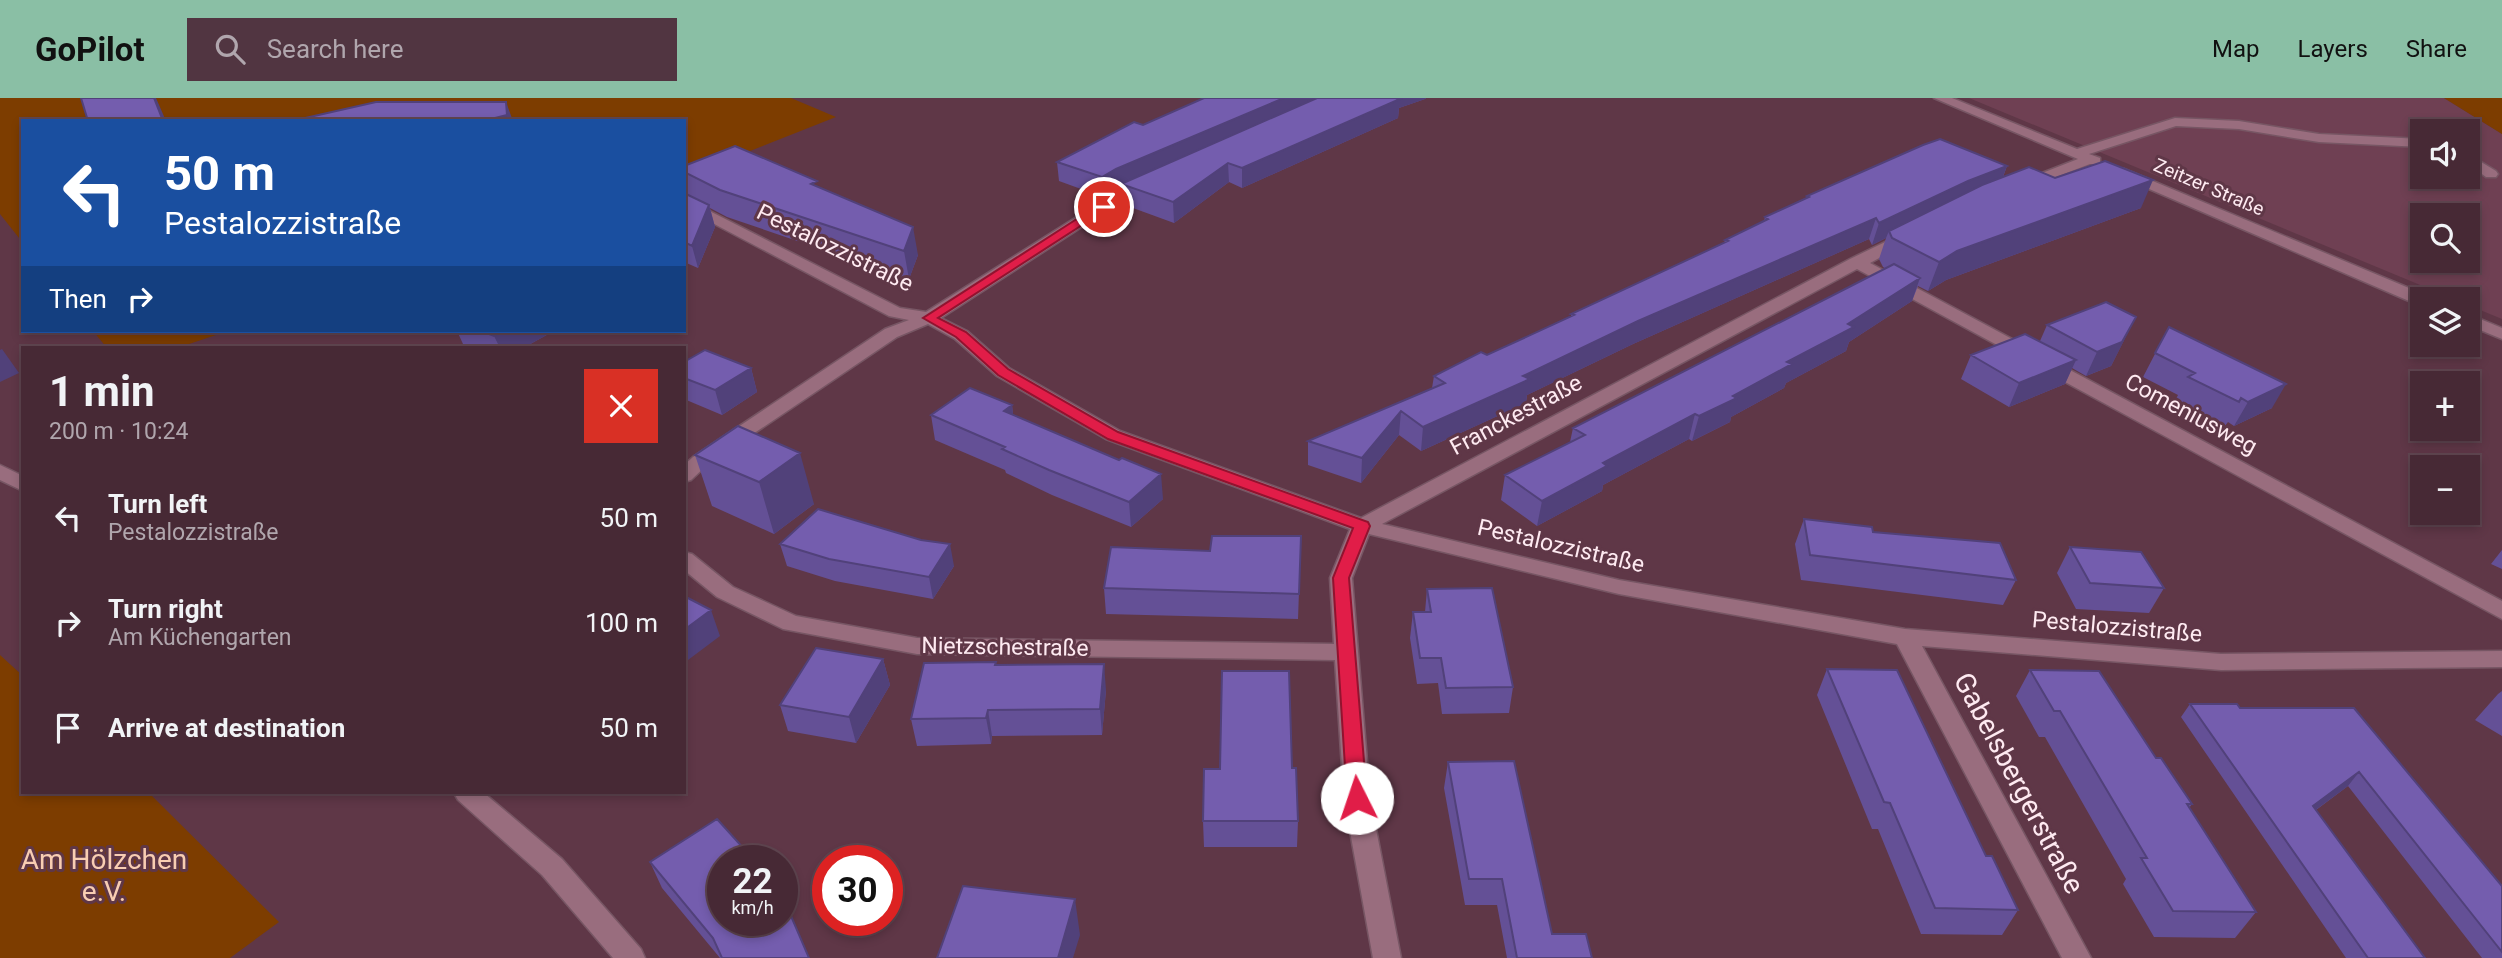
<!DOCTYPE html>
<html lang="en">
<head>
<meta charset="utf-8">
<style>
  :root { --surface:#472935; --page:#513541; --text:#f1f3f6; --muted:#b0a6ad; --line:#5f4550; --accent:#8abfa5 }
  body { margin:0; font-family:Roboto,sans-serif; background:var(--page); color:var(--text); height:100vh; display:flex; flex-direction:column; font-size:26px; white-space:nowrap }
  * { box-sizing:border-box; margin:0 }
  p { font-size:23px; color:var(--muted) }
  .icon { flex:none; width:38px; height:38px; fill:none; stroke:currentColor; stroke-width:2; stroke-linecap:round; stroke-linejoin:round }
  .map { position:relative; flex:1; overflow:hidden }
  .panel { position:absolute; left:21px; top:248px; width:665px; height:448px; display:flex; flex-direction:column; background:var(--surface); border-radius:0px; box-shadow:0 4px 10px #0003,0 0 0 2px var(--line) }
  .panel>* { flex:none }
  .banner { position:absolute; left:21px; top:21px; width:665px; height:214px; border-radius:0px; box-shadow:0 4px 10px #0003,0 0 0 2px var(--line); background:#1a4fa0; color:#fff; overflow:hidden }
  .controls { position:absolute; left:2410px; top:21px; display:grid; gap:14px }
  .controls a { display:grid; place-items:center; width:70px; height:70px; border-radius:0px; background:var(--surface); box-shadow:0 4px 10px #0003,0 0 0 2px var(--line); font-size:35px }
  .speed { position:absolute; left:707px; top:747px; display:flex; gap:14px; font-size:35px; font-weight:700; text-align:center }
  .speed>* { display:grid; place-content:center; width:91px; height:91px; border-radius:50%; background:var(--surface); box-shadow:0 4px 10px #0003,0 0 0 2px var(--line); line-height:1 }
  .speed small { font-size:18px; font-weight:400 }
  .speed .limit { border:10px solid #d22; background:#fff; color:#111 }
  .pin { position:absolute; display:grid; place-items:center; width:60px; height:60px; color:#fff; margin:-30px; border:4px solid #fff; border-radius:50%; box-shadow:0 2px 7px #0007 }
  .me { position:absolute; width:77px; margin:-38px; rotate:356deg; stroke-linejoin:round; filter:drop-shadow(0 0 5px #0008) }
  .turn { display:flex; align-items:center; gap:24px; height:147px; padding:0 28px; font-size:32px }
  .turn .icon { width:91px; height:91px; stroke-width:2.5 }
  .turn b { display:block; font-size:49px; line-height:60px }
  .then { display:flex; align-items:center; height:66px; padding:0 28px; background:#0003; gap:14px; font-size:26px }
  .round { display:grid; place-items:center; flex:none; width:74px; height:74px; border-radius:0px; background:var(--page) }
  .summary { display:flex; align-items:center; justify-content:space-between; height:119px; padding:0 28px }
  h1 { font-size:42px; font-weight:700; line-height:52px }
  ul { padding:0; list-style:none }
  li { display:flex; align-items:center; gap:21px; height:105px; padding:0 28px }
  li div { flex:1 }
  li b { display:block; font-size:26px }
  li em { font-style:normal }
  header { display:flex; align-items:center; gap:42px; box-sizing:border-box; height:98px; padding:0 35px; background:var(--accent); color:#111 }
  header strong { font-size:33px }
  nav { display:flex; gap:38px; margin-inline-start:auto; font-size:24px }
  .search { width:490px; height:63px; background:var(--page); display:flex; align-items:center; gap:18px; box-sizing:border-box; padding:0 24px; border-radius:0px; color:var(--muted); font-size:26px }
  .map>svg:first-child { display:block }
  .built { fill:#6f4053; fill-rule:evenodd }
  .green { fill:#7d3d00 }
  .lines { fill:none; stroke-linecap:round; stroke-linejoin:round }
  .minor-casing { stroke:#775664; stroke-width:3 }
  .minor { fill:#996d7e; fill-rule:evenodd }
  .wall { fill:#645096 }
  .shaded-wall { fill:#51417a }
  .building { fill:#745dae; stroke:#51417a; stroke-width:2 }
  .route { fill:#e11d48; stroke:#92132f; stroke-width:2 }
  .labels { text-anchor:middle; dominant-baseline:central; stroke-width:6; stroke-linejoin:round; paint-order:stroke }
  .far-street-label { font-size:19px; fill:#feeaf1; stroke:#5f3747 }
  .street-label { font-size:23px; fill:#feeaf1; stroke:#5f3747 }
  .near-street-label { font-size:28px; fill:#feeaf1; stroke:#5f3747 }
  .near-park-label { font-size:28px; fill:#f8cdb2; stroke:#5f3747 }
</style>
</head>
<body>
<header>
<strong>GoPilot</strong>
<div class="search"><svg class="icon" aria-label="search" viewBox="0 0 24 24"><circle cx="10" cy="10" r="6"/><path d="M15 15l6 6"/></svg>Search here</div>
<nav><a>Map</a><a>Layers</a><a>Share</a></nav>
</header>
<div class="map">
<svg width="2502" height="860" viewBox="0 0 2502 860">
  <rect width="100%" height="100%" fill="#5f3747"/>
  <path class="built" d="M1969,0H2444L2502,36V221L2468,207V201H2454ZM2422,33H2468V79H2422ZM2422,117H2468V163H2422Z"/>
  <path class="green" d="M0,0H791L836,19L684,79V23H23V145L0,116Z
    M2444,0H2502V36Z
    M93,233H228L177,250H107Z
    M0,557L23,578V695H149L279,824L230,860H0Z"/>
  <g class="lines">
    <defs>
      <path id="minor" d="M1934,0H1952L2077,51L2175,20L2239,23L2319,36L2422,41V49L2319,44L2239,31L2176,28L2089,56L2100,60V66H2090L2024,91L2019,90L2017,87L2019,84L2078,61Z
        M2468,56L2496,73L2498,76L2496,79H2486L2468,66Z
        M2124,71L2428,198L2430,201H2422V207L2416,206L2119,78L2117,75L2119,72Z
        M1146,82L1151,83L1153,86L1151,89L1128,99L941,220L967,233L1009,270L1120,333L1361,420L1850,161L1908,133L1914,135L1916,138L1914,141L1870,165L2502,503V521L1857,171L1382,426L1619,482L1905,531L2221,556L2502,553V569L2221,572L1922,548L2091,860H2062L1897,546L1619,496L1369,436L1352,480L1370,700L1401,860H1373L1344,700L1335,562L917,556L783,531L717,499L684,472V454L692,456L733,489L796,518L917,540L1334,546L1330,480L1350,431L1106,341L997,278L955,241L928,226L897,239L707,367L691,382L684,384V367L693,359L885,231L909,222L889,218L684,110V100L900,210L926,214L1118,93Z
        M2468,216L2502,230V241L2468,227Z
        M0,367L23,378V393L0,382Z
        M454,695H484L562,761L641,851L645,860H613L542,777L458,702Z"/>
    </defs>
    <use href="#minor" class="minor-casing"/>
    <use href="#minor" class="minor"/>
  </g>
  <path class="wall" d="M1204,0H1426L1425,1L1399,10L1398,20L1242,90L1229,84L1174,125L1122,106L1121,89L1103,99L1059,83L1057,64Z
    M684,68L818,89L918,157L909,181L727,119L710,110L715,129L698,170L684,164Z
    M2007,68L2003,79L2055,80L2141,110L1946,182L1928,193L1918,188L1912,203L1849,244L1846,253L1786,285L1784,290L1731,319L1730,324L1692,343L1689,341L1603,387L1602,393L1537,428L1501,402L1505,377L1570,344L1573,330L1886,171L1883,169L1879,161L1886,140L1872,147L1869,141L1633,246L1527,297L1526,305L1421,353L1399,337L1361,385L1308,367V343L1432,290L1434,278L1487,257L1571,219V216L1724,145L1725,142L1764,123L1765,119L1806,101L1807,98Z
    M2047,227L2124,242L2111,268L2086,278L2072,270L2065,286L2009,309L1961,281L1971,257L2040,243Z
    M2169,229L2272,310L2234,328L2228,324L2225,328L2175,303L2178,297L2143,279Z
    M457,233H554L523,250H474L463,246Z
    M684,264L751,270L757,294L722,317L684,301Z
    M1012,307L1013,317L1163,401L1131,429L1052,397L1006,375L1005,372L935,342L931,317Z
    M695,357L814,406L774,436L712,408Z
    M1804,421L2016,482L2003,507L1801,482L1795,446Z
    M1301,438L1298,521L1106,516L1104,490L1210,453Z
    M780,446L954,468L933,501L835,483L787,468Z
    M2070,449L2164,490L2149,515L2076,511L2057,475Z
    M2502,452V471L2491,466Z
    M1427,491L1513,589L1509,615L1442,616L1438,585L1417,586L1410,540L1413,514H1425Z
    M883,561L890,587L856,645L788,633L780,607Z
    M996,564V567L1106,592L1102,637L992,638L991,646L917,648L911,621Z
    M1827,571L1986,758L2018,812L2002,837L1921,836L1878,731H1872L1817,597Z
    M2030,572L2156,660L2192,706L2189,710L2256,814L2235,840L2154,839L2123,786L2126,781L2045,639H2039L2016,598Z
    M2502,593V638L2475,622L2498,596Z
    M2190,606L2240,610H2354L2502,788V860H2482L2348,688L2316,712L2425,860H2346L2181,619Z
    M1448,664L1552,836L1592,860H1507L1497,807H1465L1444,690Z
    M1203,723H1298L1297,749H1204Z
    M650,764L809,860H720L662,790Z"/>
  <path class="shaded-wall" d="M154,0H156L166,23H163Z
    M1284,0H1326L1121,86V89L1103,99L1102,79L1116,71Z
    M1386,0H1426L1425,1L1399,10L1398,20L1242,90V70Z
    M506,4L513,23H483Z
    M1228,65L1229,84L1174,125L1173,104Z
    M2007,68L1999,89L1889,133L1886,140L1872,147L1879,125L1968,83Z
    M2153,82L2141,110L1946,182L1928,193L1939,164L1957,153Z
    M709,107L715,129L698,170L692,148Z
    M1876,120L1869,141L1633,246L1527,297L1526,305L1421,353L1423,329L1523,278L1638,223Z
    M913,129L918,157L909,181L904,153Z
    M1920,180L1912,203L1849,244L1846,253L1786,285L1784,290L1731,319L1730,324L1692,343L1699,318Z
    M2136,219L2111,268L2086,278L2097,254Z
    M503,233H554L523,250H500L494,238Z
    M2,251L19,275L0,284V252Z
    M2076,262L2065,286L2009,309L2019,285Z
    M751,270L757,294L722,317L715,292Z
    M2286,286L2272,310L2234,328L2248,304Z
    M1012,307L1015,331L1004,313Z
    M1401,313L1399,337L1361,385L1362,360Z
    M1695,316L1689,341L1603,387L1602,393L1537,428L1542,403L1603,365Z
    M800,355L814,406L774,436L759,384Z
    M1161,376L1163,401L1131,429L1129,404Z
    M950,446L954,468L933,501L929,479Z
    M711,512L720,538L684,565V532Z
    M883,561L890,587L856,645L849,619Z
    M1104,566L1106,592L1102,637L1100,611Z
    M988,612L992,638L991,646L986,620Z
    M2359,674L2348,688L2302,722L2313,708Z
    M1075,801L1080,837L1073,860H1058Z"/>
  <path class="building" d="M81,0H154L163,23H88Z
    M1204,0H1284L1116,71L1102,79L1057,64L1134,24L1143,27Z
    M1317,0H1396L1400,1L1242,70L1228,65L1173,104L1121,86Z
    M376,4H506L507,17L483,23H292Z
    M1940,41L2007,68L1968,83L1879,125L1876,120L1638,223L1523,278L1530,281L1423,329L1401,313L1362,360L1308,343L1445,285L1434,278L1481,254L1487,257L1574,217L1571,216L1728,143L1725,142L1768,121L1765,119L1809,99L1807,98L1923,47Z
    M735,48L817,83L811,86L913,129L904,153L720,92L684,74V68Z
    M2105,63L2153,82L1957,153L1939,164L1892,140L1889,133L1982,87L2029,69L2055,80Z
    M684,95L709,107L692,148L684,144Z
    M1894,166L1920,180L1848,226L1854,229L1787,264L1792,266L1733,298L1737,300L1699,318L1695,316L1603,365L1607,368L1542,403L1505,377L1585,337L1573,330Z
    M2106,204L2136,219L2122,244L2097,254L2047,227Z
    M2169,229L2286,286L2248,304L2241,300L2239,304L2188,279L2195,275L2155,255Z
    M481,233H503L494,238Z
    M2025,236L2076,262L2019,285L1971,257Z
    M705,252L751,270L715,292L684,280V264Z
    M970,290L1012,307L1004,313L1119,362L1122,360L1161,376L1129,404L1049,372L1002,351L1005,349L931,317Z
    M738,328L800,355L759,384L695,357Z
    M818,411L921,442L950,446L929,479L829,461L780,446Z
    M1804,421L1872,429L1873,434L2000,445L2016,482L1810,457Z
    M1212,438H1301L1299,496L1104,490L1111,449L1210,453Z
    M2070,449L2141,454L2164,490L2090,485Z
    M1492,490L1513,589L1446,590L1441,560H1420L1413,514H1431L1427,491Z
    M684,498L711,512L684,532Z
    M816,550L883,561L849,619L780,607Z
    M996,564L995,567L1104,566L1100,611L988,612L986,620L911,621L924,565Z
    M1827,571L1897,572L1986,758H1992L2018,812L1935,810L1890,705L1884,704Z
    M2030,572L2099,573L2156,660H2161L2192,706H2187L2256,814L2173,813L2141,760H2147L2060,613H2054Z
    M1222,573H1289L1292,670H1296L1298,723H1203L1204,671H1220Z
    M2190,606H2237L2240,610H2354L2502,788V854L2359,674L2313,708L2425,860H2368Z
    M1514,663L1552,836H1586L1592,860H1517L1502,781H1469L1448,664Z
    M717,721L755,763H723V822H782V797L809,860H722L713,840L650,764Z
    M963,788L1075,801L1058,860H937Z"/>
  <path class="route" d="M1100,106L1110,109L938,220L966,234L1008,271L1118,334L1368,424L1370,428L1349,480L1367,700L1364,706L1357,708L1350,706L1347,700L1333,480L1353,430L1108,341L998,277L956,239L923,220Z"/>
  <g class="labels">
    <g class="far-street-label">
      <text transform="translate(2209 89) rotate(23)">Zeitzer Straße</text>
    </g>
    <g class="street-label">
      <text transform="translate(835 150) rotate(26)">Pestalozzistraße</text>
      <text transform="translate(2191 316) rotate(28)">Comeniusweg</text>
      <text transform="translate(1516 317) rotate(-28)">Franckestraße</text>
      <text transform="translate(1561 448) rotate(13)">Pestalozzistraße</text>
      <text transform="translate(2117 529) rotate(5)">Pestalozzistraße</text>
      <text transform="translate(1005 549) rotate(1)">Nietzschestraße</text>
    </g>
    <g class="near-street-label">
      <text transform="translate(2019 685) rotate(62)">Gabelsbergerstraße</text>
    </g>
    <g class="near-park-label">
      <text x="104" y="761">Am Hölzchen<tspan x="104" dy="32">e.V.</tspan></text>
    </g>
  </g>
</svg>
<div class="controls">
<a><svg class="icon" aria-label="sound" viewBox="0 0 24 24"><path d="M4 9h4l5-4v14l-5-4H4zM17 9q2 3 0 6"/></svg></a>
<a><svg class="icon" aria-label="search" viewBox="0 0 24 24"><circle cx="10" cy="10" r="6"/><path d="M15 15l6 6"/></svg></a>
<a><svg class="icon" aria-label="layers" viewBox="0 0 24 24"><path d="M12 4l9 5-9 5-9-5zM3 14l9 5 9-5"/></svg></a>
<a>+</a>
<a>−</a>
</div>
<div class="speed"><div>22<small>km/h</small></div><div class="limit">30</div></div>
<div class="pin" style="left:1104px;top:109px;background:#d93025"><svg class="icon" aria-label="arrive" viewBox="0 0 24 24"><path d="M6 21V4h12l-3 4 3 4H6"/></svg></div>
<svg class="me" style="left:1357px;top:700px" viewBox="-20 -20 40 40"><circle r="19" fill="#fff"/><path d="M0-13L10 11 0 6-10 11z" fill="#e11d48"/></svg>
<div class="banner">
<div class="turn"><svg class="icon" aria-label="left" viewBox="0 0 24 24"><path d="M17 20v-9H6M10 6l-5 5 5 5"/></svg><div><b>50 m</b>Pestalozzistraße</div></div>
<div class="then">Then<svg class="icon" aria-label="right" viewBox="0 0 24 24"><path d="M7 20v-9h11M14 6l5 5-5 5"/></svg></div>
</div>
<section class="panel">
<div class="summary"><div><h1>1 min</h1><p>200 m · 10:24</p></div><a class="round" style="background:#d93025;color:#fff"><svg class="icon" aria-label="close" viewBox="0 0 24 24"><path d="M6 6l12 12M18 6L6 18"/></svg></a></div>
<ul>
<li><svg class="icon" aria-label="left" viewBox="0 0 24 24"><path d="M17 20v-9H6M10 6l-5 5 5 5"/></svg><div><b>Turn left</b><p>Pestalozzistraße</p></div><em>50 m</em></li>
<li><svg class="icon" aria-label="right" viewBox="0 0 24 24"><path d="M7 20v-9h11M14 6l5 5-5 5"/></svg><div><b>Turn right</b><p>Am Küchengarten</p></div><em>100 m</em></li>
<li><svg class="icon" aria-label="arrive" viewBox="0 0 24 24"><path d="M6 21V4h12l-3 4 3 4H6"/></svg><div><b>Arrive at destination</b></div><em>50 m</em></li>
</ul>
</section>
</div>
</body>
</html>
